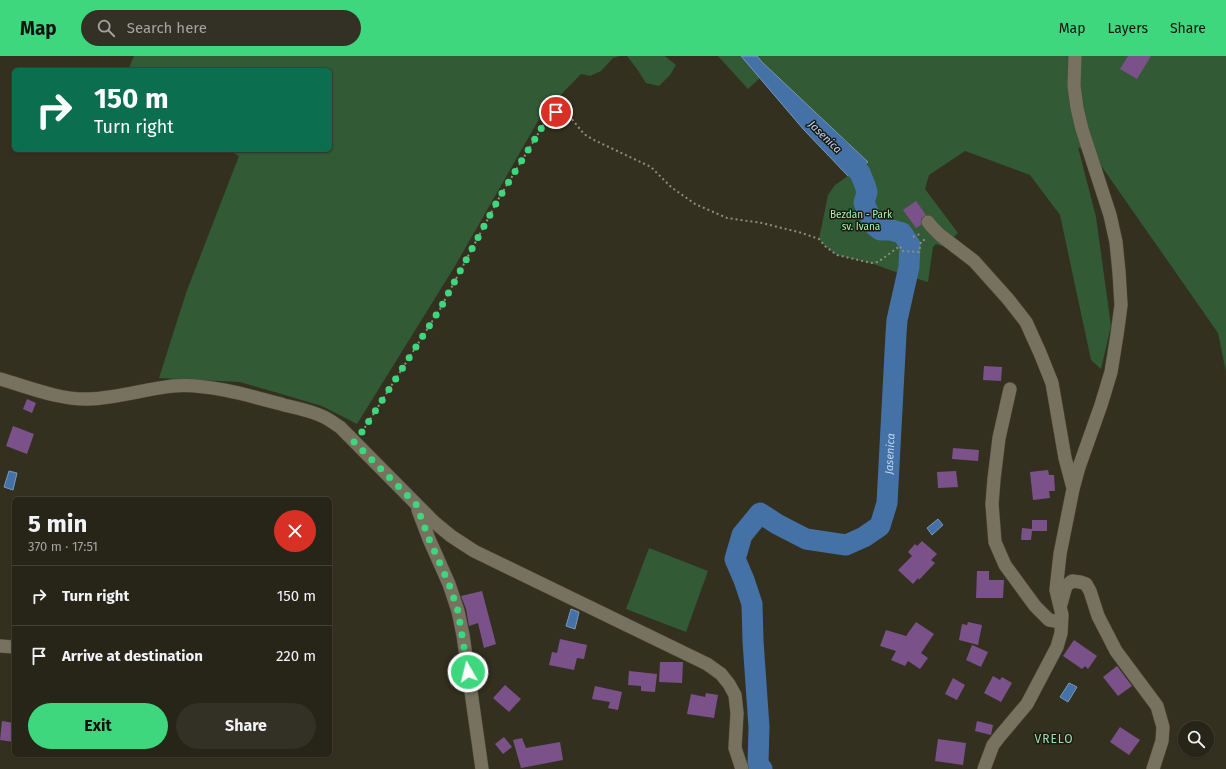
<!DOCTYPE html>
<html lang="en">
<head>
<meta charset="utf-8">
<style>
  :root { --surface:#272418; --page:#333025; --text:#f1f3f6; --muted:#a4a4a2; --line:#434137; --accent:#3ed77d }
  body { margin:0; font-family:"Fira Sans",sans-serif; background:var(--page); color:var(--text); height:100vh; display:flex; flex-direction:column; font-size:15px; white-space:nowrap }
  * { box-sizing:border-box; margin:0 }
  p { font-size:13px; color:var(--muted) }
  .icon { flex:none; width:22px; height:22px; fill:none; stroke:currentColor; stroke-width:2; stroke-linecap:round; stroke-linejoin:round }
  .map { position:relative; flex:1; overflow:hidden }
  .sheet { position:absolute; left:12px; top:441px; width:320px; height:260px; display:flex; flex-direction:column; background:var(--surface); border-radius:6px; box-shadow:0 1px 3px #0004,0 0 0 1px var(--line) }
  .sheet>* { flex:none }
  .guide { position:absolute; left:12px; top:12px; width:320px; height:84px; border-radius:6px; box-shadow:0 1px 3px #0004,0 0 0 1px var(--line); background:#0b6e4f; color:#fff; overflow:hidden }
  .controls { position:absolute; left:1178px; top:665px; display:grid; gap:8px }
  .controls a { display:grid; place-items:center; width:36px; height:36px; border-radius:50%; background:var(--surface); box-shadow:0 1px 3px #0004,0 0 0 1px var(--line); font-size:20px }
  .pin { position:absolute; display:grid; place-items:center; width:34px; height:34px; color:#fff; margin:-17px; border:2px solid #fff; border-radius:50%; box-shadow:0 1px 4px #0007 }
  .me { position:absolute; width:44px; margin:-22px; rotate:352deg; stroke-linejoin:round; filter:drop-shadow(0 0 3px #0008) }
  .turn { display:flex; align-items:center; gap:14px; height:84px; padding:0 16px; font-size:18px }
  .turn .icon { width:52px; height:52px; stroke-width:2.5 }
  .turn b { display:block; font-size:28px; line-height:34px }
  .round { display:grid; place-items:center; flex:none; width:42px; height:42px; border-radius:21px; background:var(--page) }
  .headline { display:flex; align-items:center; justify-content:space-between; height:68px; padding:0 16px }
  h1 { font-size:24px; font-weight:700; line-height:30px }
  .cta { display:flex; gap:8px; margin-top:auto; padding:8px 16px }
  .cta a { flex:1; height:46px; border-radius:24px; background:var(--accent); color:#111; font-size:16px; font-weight:700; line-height:46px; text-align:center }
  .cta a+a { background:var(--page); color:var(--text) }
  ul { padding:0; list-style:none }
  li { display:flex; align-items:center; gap:12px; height:60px; padding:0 16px; border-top:1px solid var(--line) }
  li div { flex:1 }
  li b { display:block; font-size:15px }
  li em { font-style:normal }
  header { display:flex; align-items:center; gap:24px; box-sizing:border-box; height:56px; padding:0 20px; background:var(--accent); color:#111 }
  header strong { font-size:19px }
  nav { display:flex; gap:22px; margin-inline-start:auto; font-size:14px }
  .search { width:280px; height:36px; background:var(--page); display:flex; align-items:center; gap:10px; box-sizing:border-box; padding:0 14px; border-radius:22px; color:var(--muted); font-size:15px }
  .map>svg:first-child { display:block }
  .green { fill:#315a35 }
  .water { fill:#4572a6; stroke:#7998b9 }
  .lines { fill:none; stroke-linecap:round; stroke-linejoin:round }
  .river { stroke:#4572a6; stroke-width:21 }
  .building { fill:#7a5289 }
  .minor-casing { stroke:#4f4c3e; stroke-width:14 }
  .path { stroke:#8f8c7f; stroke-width:2; stroke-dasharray:2 3; stroke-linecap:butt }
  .minor { stroke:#777260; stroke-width:13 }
  .route { stroke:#3ed77d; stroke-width:7; stroke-dasharray:0 12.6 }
  .labels { text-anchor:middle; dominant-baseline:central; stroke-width:3; stroke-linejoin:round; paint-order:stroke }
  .park-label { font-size:10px; fill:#a6f5ac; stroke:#1a1811 }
  .water-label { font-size:11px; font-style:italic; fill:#bfd8f7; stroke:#1a1811 }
  .quarter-label { font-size:12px; letter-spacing:1px; fill:#9ae0ae; stroke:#1a1811 }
</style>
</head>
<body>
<header>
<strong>Map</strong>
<div class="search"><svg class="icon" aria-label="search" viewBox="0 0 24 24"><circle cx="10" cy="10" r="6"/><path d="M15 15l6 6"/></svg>Search here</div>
<nav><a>Map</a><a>Layers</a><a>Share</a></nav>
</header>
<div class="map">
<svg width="1226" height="713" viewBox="0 0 1226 713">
  <rect width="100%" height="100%" fill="#343020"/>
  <path class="green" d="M134,0H620L613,2L601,15L590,20L581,18L542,58L455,210L357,368L322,350L240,326L159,322L186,237L239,100L228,94H330V14H128Z
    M627,0H665L676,9L670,19L659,30L646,27L637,13Z
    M718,0H741L760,22L748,33Z
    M757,0H1226V316L1218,277L1095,101L1078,91L1096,161L1111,270L1101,313L1091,304L1060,159L1030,119L965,95L929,119L925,133L958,177L947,188L945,191L936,188L933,191L928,226L898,217L871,207L837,199L825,190L819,183L828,139L835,129L868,106L762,6Z
    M649,492L708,515L686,576L626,553Z"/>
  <path class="water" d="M741,0H757L762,6L868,106L848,120L804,74Z
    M9,415L17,417L13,434L4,431Z
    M938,463L943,469L932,479L927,472Z
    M571,553L579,556L575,573L566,570Z
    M1069,627L1077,631L1068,646L1060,641Z"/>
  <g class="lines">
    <path class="river" id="s1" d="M762,713L758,708L759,671L753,585L752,548L744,524L735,503L742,479L760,457L777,468L806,483L846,489L864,481L880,470L887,447L896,278L897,264L909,211L910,189L902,177L891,174H880L874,169L864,147L867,136L865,129L860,117L838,92"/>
  </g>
  <path class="building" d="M1128,0H1151L1137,23L1120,13Z
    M916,145L926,159L921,163V169L916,172L903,154Z
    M984,310L1002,311L1001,325L983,324Z
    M27,343L36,347L32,357L23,353Z
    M13,370L34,378L27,398L6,390Z
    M953,392L979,394L978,405L952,403Z
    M1048,414L1049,419H1054L1055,435H1049L1050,442L1033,444L1030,416Z
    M956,415L958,431L938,432L937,416Z
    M1032,464H1047V475H1032L1031,484H1021L1022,472L1032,473Z
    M922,485L937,498L931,504L935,507L919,524L918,522L913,528L898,514L912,500L908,496L915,488L917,490Z
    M977,515H989V524H1004L1003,542H976Z
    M482,535L496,588L484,592L478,567L469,570L466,553L461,540Z
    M916,566L934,578L921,597L928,602L920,613L908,605L905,610L891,604L896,595L880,590L886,574L906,580Z
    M968,566L982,569L978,589L959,584L962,568L967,569Z
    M560,583L587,589L584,603L577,602L574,614L549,609L552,596L557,597Z
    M1074,584L1097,600L1088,613L1085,610L1082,613L1063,600Z
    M972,589L988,596L981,611L966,604Z
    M660,606H683L682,627L659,626Z
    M1117,610L1132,630L1118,640L1103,621Z
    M629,615L657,618L655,636L641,635V630L628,629Z
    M993,620L1000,624L1002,621L1012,627L1001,646L984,637Z
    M953,622L965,629L957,644L945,638Z
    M505,629L521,643L509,656L493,642Z
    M595,630L622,636L618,654L608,652L610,646L592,643Z
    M706,637L718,639L714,662L687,658L691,638L705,641Z
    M2,665L14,667V686L0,684Z
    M977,665L993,669L991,679L975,675Z
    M1120,671L1140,684L1129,699L1110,686Z
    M504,681L512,691L503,698L495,688Z
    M522,682L526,692L560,686L563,704L521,712L513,684Z
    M938,683L966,687L963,709L935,705Z"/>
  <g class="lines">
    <defs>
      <path id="minor" d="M928,166L932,171L940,179L974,205L1008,243L1026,266L1040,297L1052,327L1065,402L1073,432
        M0,323C28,331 59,344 89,343C117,342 145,333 173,330C207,327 251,340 284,349C297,352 312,355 324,361C330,364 335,368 340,371L434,466L451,480L474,495L707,608L721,618L729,628L735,639L737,657L735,692L742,713
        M1010,333L999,382L994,423L992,448L995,486L1005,509L1035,550L1049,564L1061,566
        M418,454L429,483L449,528L458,555L463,579L482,713
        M1061,548L1066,530L1072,525L1080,526L1086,528L1090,535L1098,560L1116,595L1157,650L1163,671L1162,685L1153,713
        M0,590L14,591
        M984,713L993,689L1000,680L1027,648L1057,591L1061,577L1062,559L1056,534L1060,498L1073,433L1079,411L1101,349L1111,316L1117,279L1121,249L1119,216L1116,186L1110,159L1082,73L1077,52L1074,30L1075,0"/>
    </defs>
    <use href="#minor" class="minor-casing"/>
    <path class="path" d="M913,181L922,177
      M362,376L440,253L499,142L541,73L548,59L555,56H563L571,62L584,78L594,84L651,111L671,131L695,148L727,162L762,167L802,177L819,183L825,190L837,199L871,207L878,206L900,190L902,195L919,196L921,185L927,183"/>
    <use href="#minor" class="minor"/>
  </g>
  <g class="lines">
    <path class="route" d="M468,616L458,555L449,528L429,483L416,448L354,386L362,376L440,253L499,142L541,73L548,59L556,56"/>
  </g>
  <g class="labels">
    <g class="park-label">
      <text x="861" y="159">Bezdan - Park<tspan x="861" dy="12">sv. Ivana</tspan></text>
    </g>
    <g class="water-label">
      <text transform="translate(825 81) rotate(44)">Jasenica</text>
      <text stroke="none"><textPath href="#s1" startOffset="474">Jasenica</textPath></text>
    </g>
    <g class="quarter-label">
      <text x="1054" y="683">VRELO</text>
    </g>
  </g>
</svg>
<div class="controls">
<a><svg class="icon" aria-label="search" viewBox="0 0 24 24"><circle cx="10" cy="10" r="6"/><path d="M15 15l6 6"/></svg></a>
</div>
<div class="pin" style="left:556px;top:56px;background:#d93025"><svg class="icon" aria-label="arrive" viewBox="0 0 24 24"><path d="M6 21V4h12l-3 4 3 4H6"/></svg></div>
<svg class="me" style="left:468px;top:616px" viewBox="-20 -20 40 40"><circle r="17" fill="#3ed77d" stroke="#fff" stroke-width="3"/><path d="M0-11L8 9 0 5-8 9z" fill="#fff"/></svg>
<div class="guide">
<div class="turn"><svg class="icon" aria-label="right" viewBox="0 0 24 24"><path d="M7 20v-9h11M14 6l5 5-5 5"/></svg><div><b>150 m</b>Turn right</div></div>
</div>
<section class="sheet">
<div class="headline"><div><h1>5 min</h1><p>370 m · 17:51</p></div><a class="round" style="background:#d93025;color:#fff"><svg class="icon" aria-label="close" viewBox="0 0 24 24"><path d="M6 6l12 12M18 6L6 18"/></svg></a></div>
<ul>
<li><svg class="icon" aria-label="right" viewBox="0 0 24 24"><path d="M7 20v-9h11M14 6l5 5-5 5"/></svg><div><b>Turn right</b></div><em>150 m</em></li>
<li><svg class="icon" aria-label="arrive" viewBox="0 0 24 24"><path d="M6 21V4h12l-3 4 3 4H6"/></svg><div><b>Arrive at destination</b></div><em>220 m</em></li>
</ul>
<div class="cta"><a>Exit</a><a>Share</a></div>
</section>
</div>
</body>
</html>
